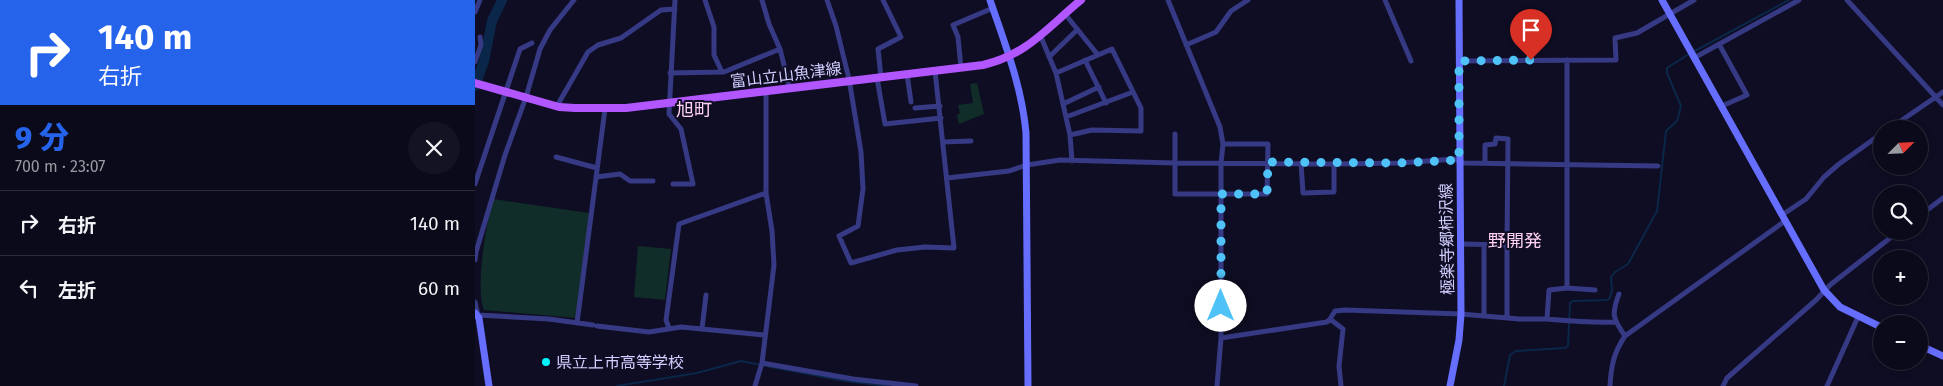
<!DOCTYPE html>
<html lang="ja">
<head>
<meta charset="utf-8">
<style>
  :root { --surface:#0b0a1a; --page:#141323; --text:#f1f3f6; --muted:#9a9aa2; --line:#2b2b39; --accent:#2563eb }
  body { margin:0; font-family:"Fira Sans","Noto Sans JP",sans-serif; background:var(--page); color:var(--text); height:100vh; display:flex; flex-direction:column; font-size:19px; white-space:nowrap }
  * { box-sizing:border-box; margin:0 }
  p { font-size:16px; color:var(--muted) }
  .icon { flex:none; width:28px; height:28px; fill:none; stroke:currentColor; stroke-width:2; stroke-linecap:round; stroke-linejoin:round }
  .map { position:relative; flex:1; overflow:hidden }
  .panel { display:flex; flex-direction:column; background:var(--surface); width:475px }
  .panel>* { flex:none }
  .guide { background:#2563eb; color:#fff; overflow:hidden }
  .needle { width:32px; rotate:66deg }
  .controls { position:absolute; left:1398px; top:120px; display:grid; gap:10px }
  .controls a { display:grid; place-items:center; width:55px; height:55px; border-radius:50%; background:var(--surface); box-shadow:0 2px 8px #0003,0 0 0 1px var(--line); font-size:25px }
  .pin { position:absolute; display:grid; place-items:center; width:42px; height:42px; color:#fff; margin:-51px -21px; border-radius:50% 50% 50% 0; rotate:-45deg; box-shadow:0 0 5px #0007 }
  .pin .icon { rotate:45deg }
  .me { position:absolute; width:55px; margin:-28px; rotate:0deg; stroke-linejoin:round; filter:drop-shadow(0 0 4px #0008) }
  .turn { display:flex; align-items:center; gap:18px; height:105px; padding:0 15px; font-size:22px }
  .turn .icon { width:65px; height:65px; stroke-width:2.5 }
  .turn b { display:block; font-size:35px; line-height:42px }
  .round { display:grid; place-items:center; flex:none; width:52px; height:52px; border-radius:26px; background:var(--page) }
  .headline { display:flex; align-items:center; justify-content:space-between; height:85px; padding:0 15px }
  h1 { font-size:30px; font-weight:800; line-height:38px; color:var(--accent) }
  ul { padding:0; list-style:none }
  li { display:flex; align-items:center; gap:15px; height:65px; padding:0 15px; border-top:1px solid var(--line) }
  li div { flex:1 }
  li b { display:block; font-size:19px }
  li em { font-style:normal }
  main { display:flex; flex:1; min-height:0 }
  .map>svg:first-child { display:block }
  .green { fill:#102d2a }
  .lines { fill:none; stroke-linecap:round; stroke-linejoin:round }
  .stream { stroke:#0a2749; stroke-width:2 }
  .river { stroke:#0a2749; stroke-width:10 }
  .street { stroke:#363984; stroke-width:5 }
  .secondary { stroke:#666eff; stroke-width:7 }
  .primary { stroke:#b256ff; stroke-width:8 }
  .primary-bridge { stroke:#b256ff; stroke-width:8 }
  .route { stroke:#4fc3f7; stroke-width:9; stroke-dasharray:0 16.2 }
  .poi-dot { fill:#00f5fa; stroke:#0f0d23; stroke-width:2 }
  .labels { text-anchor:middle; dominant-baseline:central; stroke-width:4; stroke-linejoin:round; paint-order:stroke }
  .street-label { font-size:16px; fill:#d0cfff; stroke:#0f0d23 }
  .poi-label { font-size:16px; fill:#d0cfff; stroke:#0f0d23; text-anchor:start }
  .neighbourhood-label { font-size:18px; fill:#ffd1f2; stroke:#0f0d23 }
</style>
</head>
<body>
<main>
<section class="panel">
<div class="guide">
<div class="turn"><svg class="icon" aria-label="right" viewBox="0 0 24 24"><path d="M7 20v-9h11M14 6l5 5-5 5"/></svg><div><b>140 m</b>右折</div></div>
</div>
<div class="headline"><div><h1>9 分</h1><p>700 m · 23:07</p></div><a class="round"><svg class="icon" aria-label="close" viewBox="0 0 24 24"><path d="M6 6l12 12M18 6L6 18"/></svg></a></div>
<ul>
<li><svg class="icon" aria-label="right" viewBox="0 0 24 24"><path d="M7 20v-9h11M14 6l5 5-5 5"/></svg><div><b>右折</b></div><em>140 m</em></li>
<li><svg class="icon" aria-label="left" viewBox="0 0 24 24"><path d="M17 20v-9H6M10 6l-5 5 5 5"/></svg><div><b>左折</b></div><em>60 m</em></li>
</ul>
</section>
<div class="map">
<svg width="1468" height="386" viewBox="0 0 1468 386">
  <rect width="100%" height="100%" fill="#0f0d23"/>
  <path class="green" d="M502,83L509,114L484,124L482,115L485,113L483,105L498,103L495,84Z
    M18,199L114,213L101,318L9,310C0,289 11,224 18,199Z
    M163,246L196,249L190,300L159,297Z"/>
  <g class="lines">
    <path class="stream" d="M1218,52L1314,0
      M291,366L370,381L413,386
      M142,386L222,373L266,361L286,365
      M1029,386L1035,355L1041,351L1090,348L1093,346L1095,303L1098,301L1132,300L1135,298L1137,290L1136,277L1140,272L1153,264L1182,211L1191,131L1202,121L1206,106L1192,73V68L1214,54"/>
    <path class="river" d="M0,86L9,61L17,21L27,0"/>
    <path class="street" d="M230,0L239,27V55L247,72
      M352,0L361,26L374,79L386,152L388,189L383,226L364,236L376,263L422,250L450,247L479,248L460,71
      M693,0L745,127L748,144L746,163V338L742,386
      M910,0L936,61
      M1372,0L1468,105
      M0,12L5,0
      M590,14L623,55
      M566,37L581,73L595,135L597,161
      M1244,44L1272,95L1247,106
      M711,45L741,32L756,11L773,0
      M305,49L315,89
      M574,57L602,30
      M1219,58L1324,0
      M610,60L631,103
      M984,61L1141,60L1140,38L1162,33L1219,0
      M0,62L6,45L5,37
      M486,68L483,37L478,25L518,8
      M195,73L249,72L305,49L294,24L287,0
      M581,73L637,49L666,108V131L617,130L595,135
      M432,74L436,102
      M406,77L403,49L426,37L408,0
      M402,78L410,124L466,118
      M588,104L624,87
      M82,106L113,52L123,45L146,38L186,10L200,9
      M440,108L465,106
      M591,117L658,92
      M1414,129L1468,92
      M700,134V194H792L793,144H748
      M468,142L496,141
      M81,157L122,168
      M826,163L828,193L859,192V164
      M1010,163V145L1020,144L1021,138L1033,139L1032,245
      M121,177L145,174L155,181H178
      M472,178L534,171L552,165L585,160L700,163L859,164L924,163L980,159L989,163L1183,166
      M0,184L45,49L57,43
      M198,184H218L206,129L194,114L200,0
      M1307,215L1331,199L1349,177L1364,164L1406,134
      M1444,216L1468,198
      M986,244L1032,245V318
      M0,260L1,252L30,155L51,97L65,49L75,30L99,0
      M1092,288L1120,290
      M1144,294C1136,314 1138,319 1150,336
      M0,302L3,315L74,319L118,325
      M1009,316V245
      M855,319L860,311L870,310L986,314L1044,319H1072L1074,290L1092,288V60
      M1072,319C1095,321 1117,323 1140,322
      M102,323L130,109
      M122,326L174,332L206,327L290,335
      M194,328L191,320L204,224L291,193
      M227,329L231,295
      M746,338L852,322L855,319L868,329L864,366L866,386
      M287,363L378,379L441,386
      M280,386L287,363L299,265L297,231L291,193V92
      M1135,386C1136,366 1139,352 1150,336L1310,221
      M1248,386L1252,378L1341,300L1355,285L1424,231
      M1352,386L1383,317"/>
    <path class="secondary" d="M515,0C530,44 547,87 551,133L553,386
      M1187,0L1349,290L1365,307L1406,327
      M0,313L4,318L14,386
      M1444,345L1468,356
      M975,386L984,340L986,314L984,0"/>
    <path class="primary" d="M49,97L84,107L100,108H151L508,65C552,55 573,27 606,0"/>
    <path class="primary-bridge" d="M0,83L49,97"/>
  </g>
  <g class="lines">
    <path class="route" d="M746,306V194H792L793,162L924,163L984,160V61L1056,60"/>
  </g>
  <circle class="poi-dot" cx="71" cy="362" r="5"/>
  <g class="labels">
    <g class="street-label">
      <text transform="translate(311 75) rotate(-7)">富山立山魚津線</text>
      <text transform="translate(972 239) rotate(-91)">極楽寺郷柿沢線</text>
    </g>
    <g class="poi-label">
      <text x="81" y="362">県立上市高等学校</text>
    </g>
    <g class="neighbourhood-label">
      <text x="219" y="110">旭町</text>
      <text x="1040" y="241">野開発</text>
    </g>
  </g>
</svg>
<div class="controls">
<a><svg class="needle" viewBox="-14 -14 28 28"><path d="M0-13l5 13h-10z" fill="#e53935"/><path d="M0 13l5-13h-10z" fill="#9a9aa2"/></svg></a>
<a><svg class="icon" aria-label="search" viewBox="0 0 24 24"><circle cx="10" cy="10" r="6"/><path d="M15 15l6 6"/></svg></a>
<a>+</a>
<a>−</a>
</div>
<div class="pin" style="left:1056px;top:60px;background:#d93025"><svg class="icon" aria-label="arrive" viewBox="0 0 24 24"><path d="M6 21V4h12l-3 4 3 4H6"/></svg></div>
<svg class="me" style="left:746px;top:306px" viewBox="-20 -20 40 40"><circle r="19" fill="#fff"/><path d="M0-13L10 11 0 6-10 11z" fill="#4fc3f7"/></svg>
</div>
</main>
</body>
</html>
